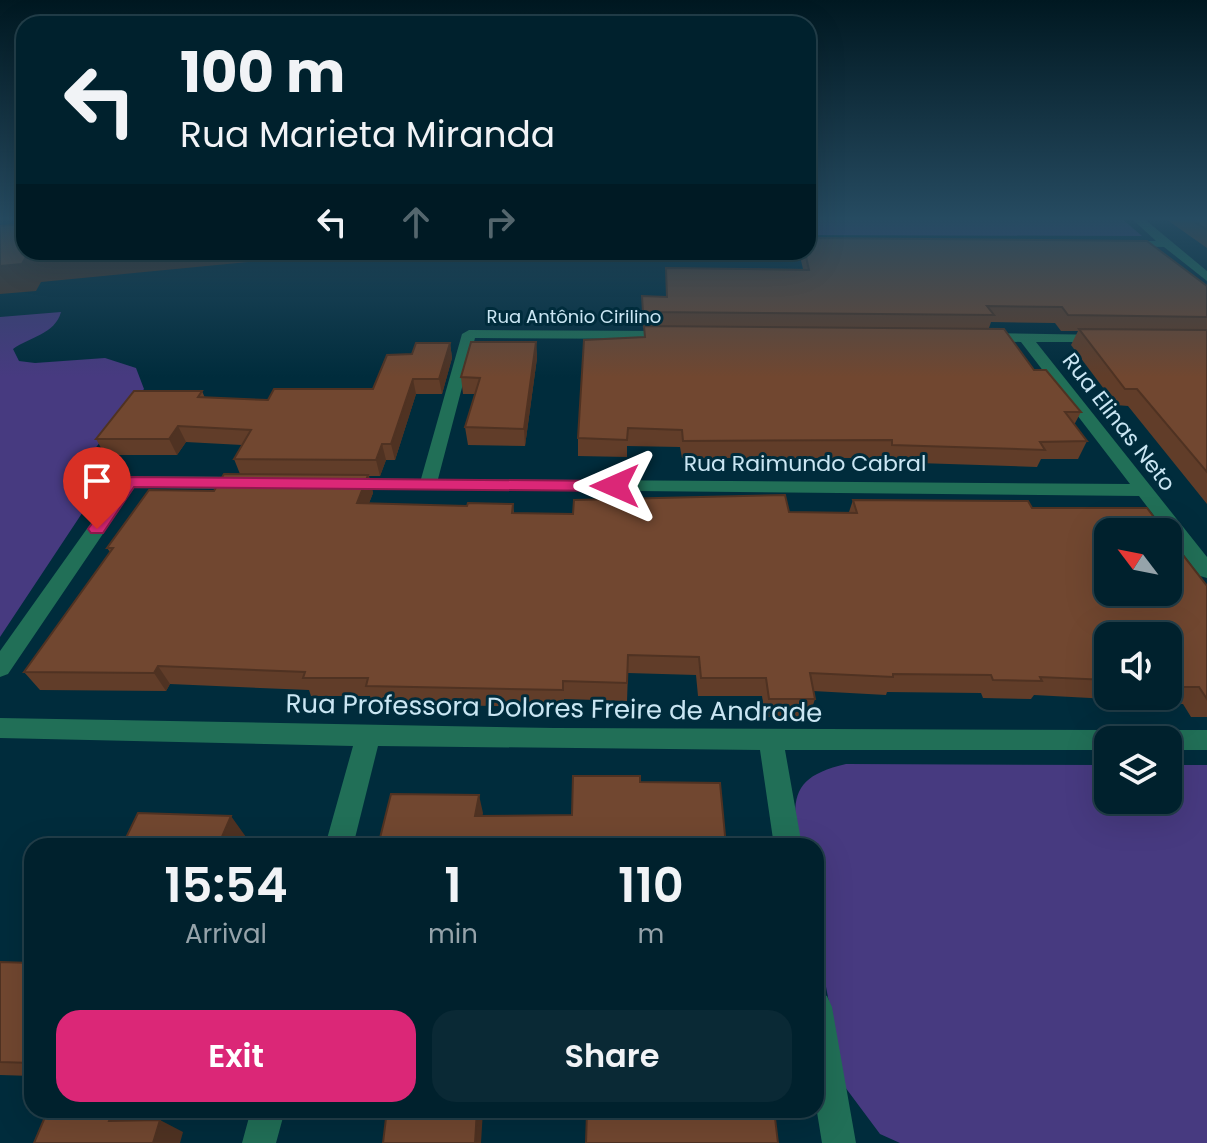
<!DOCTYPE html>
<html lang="en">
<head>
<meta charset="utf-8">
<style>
  :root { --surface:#00212d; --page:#0a2935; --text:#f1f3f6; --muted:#95a3aa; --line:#223e49; --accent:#db2777 }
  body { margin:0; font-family:Poppins,sans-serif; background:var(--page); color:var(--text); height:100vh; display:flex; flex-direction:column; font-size:30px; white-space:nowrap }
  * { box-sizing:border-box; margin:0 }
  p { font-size:26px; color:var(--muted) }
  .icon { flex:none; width:44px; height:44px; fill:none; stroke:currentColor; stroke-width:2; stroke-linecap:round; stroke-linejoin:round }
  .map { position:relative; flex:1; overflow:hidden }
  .sheet { position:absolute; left:24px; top:838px; width:800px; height:280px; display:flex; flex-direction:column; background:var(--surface); border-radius:24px; box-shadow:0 8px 32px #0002,0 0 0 2px var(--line) }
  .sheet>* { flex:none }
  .guide { position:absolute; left:16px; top:16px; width:800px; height:244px; border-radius:24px; box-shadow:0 8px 32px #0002,0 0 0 2px var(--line); background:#00212d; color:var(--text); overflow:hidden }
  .needle { width:52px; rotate:302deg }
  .controls { position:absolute; left:1094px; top:518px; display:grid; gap:16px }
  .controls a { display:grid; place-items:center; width:88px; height:88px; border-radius:16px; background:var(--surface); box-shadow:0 8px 32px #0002,0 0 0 2px var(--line); font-size:40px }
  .pin { position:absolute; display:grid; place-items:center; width:68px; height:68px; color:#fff; margin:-82px -34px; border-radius:50% 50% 50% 0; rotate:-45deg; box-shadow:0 0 8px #0007 }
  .pin .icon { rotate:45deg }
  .me { position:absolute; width:88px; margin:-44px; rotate:270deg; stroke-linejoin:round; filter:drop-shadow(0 0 6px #0008) }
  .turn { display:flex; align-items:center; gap:28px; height:168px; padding:0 32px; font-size:36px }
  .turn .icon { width:104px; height:104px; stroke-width:2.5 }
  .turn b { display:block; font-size:56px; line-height:68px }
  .lanes { display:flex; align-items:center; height:76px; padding:0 32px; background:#0003; justify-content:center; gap:40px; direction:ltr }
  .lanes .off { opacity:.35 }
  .eta { display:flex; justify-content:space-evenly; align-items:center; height:136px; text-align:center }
  .eta b { font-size:48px; font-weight:600; line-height:56px }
  .cta { display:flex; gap:16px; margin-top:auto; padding:16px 32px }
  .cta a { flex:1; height:92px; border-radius:24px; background:var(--accent); color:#fff; font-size:32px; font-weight:600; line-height:92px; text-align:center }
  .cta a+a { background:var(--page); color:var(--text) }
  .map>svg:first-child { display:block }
  .green { fill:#473a80 }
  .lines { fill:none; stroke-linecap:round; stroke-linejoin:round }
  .minor { fill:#216f57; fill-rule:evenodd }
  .wall { fill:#613d29; fill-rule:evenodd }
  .shaded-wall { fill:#4f3222 }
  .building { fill:#714730; stroke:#4f3222; stroke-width:2 }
  .route { fill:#db2777; stroke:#8e194d; stroke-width:2 }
  .labels { text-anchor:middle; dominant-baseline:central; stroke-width:6; stroke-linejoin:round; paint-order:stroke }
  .far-street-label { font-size:18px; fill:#cae6f3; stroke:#002c3c }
  .street-label { font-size:22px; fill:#cae6f3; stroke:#002c3c }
  .near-street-label { font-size:26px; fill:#cae6f3; stroke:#002c3c }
</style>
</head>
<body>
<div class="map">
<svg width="1207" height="1143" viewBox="0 0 1207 1143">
  <rect width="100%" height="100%" fill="#002c3c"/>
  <path class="green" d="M808,217H1120L1142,236L809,235Z
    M61,312C55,334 30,337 13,349L19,361L35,363L105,358L136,368L144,389L83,463L106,477L0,637V317Z
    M846,764L1108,765V800H1168V765H1207V1143H900L880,1134L845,1087L816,934V846H799C790,796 794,776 846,764Z"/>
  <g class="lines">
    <path class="minor" d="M1130,217H1142L1207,271V281L1164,247L1121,246V242L1125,241H1156Z
      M469,330L669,331L676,335L669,339L475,338L438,479L1130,484L1021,342L985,341L978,337L985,333L1106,335V341L1101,342H1036L1207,557V578L1200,576L1139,496L340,488L337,484L346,478L421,479L462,334Z
      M129,476L246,477L255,483L246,489L134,488L8,674L0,677V651L123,478Z
      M0,718L554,728L1108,730L1117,733L1120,740H1108V750H785L802,846H774L760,750L378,746L353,846H325L353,746L0,738Z
      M1134,730H1207V750H1168V740H1122L1125,733Z
      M816,991L827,996L832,1007L856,1143H822L816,1106Z
      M251,1110H285L276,1143H242Z"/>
  </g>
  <path class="wall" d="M1163,217H1207V248Z
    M799,252L1207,286V504L1128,406L1116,405L1071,345L1078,331H1061L1055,323L991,322L989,328L1081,412L1074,425L1087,441L1078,459H1041L1037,467L887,462V458H682L680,447L627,446V457L578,456V438L644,337V328H643L642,312V296L666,297V268L803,269Z
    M536,342L537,358L525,446L468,445L465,427L475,394H463L461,377Z
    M450,343L452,358L442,394H416L395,460H386L380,476H369L373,493L369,503L467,506L513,504L514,513L573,514L849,512L853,500L1032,508L1207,586V717H1191L1183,704L1112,705L1109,699L1034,695L1031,699L983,698L981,693L887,692L886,695L813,691L815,699L809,717H765L762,696H698L696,675L628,673L627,701L564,699V707L372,704L370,696H311L309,690L170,684L166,691L40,690L24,672L110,552L107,548L214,491L240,474L234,459L242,445L186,442L177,455H105L96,439L202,391L205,398L268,400L373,389L412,354ZM1108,636H1168V696H1108Z
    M0,962L32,963V1076L0,1075Z"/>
  <path class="shaded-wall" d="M62,252H249L248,262L41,282L36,291L0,294V266L27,255Z
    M536,342L537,358L525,446L524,429Z
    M450,343L452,358L442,394L439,379Z
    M413,379L416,394L395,460L391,444Z
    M178,426L186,442L177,455L169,439Z
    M382,444L386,460L380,476L376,460Z
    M368,475L373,493L362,521L357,503Z
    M158,666L170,684L166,691L154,673Z
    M479,795L483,813L480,834L475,816Z
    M231,816L246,837L242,846H218Z
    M113,1110H143L134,1133L109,1121Z
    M477,1110H483L481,1143H475Z
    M160,1120L183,1132L180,1143H153Z"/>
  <path class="building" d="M1188,217H1207V230Z
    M24,224V252H62L27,255L22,264L0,266V226Z
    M808,238L1147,241L1207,286V317L1068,315L1062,307L987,306L994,315L643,312L642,296L667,297L666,268L809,270L805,252H808Z
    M644,326L1004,329L1034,370H1046L1081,412H1065L1087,441L1040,442L1045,450L892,445V440L683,441L682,430L628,428L627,440L578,438L584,340L645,337Z
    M1079,329L1207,330V472L1137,389H1125Z
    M471,342H536L524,429L465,427L480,378L461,377Z
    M416,343H450L439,379H413L391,444H382L376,460L234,459L251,430L178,426L169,439H96L134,391H202L198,397L268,400L274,389H373L387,355L412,354Z
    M224,474L368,475L357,503L467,506L468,503L513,504L512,513L573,514L574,500L785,495L789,512L857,513L853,500L1028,501L1032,508H1147L1165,532H1108V592H1168V536L1207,586V699L1199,687H1168V636H1108V680L1040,677L1042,681L993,680L991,675L893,674V677L810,673L815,699H769L766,678H701L699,657L628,655L627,683L563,681V690L366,686L368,678H303L305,672L158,666L154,673L24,672L113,548H107L149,490L214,491Z
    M573,776H640V782L720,783L726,846H378L391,794L479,795L475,816L572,815Z
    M138,813L231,816L218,846H122Z
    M0,962L32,963V1063L0,1062Z
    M48,1110H113L109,1121L160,1120L153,1143H34Z
    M387,1110H477L475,1143H383Z
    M632,1110H774L778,1143H586L587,1112L632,1113Z"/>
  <linearGradient id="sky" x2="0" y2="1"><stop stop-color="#001821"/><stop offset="0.58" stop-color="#264b61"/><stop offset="1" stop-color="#264b61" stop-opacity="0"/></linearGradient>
  <rect width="1207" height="377" fill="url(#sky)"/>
  <path class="route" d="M129,477L615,481L623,486L615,491L134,487L103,533H91L88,529L91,525L123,478Z"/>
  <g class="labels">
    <g class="far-street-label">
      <text x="574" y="316">Rua Antônio Cirilino</text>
    </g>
    <g class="street-label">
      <text transform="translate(1119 422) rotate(52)">Rua Elinas Neto</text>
      <text x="805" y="463">Rua Raimundo Cabral</text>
    </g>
    <g class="near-street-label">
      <text transform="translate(554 708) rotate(1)">Rua Professora Dolores Freire de Andrade</text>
    </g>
  </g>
</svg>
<div class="controls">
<a><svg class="needle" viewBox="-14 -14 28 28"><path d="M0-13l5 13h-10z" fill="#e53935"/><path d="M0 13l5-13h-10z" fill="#95a3aa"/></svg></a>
<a><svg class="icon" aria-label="sound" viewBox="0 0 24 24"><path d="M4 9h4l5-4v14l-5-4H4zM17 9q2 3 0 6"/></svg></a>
<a><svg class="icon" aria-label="layers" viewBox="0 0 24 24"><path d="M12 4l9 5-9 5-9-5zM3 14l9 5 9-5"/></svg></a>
</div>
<div class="pin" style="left:97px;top:529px;background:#d93025"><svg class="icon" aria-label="arrive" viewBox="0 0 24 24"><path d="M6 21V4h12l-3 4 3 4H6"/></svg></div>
<svg class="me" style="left:615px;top:486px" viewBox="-20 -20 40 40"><path d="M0-17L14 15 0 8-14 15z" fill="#db2777" stroke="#fff" stroke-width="4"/></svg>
<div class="guide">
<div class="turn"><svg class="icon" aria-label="left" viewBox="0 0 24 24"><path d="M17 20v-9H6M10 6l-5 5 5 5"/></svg><div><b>100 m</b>Rua Marieta Miranda</div></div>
<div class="lanes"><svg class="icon" aria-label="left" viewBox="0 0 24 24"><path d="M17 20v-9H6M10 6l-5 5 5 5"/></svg><svg class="icon off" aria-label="ahead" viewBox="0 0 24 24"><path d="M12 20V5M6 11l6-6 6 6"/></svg><svg class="icon off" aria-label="right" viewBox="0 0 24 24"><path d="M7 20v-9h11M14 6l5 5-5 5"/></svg></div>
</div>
<section class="sheet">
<div class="eta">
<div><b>15:54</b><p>Arrival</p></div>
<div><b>1</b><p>min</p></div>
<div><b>110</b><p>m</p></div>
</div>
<div class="cta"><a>Exit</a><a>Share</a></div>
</section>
</div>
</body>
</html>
